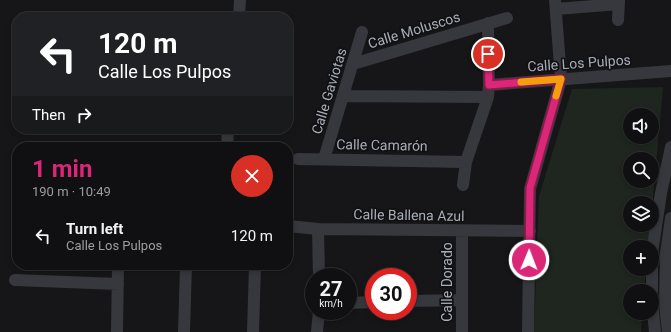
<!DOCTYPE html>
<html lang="en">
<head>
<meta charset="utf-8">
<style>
  :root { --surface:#101012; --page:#1e1e20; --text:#f1f3f6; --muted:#9c9d9f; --line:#303032; --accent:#db2777 }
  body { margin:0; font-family:Roboto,sans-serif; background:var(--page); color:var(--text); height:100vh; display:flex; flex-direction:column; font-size:15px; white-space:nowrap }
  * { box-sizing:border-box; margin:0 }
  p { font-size:13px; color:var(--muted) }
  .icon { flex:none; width:22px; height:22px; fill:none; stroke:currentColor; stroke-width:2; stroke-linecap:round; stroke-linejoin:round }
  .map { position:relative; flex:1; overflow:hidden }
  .sheet { position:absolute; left:12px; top:142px; width:281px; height:128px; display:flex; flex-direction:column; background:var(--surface); border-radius:16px; box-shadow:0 2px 6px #0003,0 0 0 1px var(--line) }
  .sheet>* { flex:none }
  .top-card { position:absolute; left:12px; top:12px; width:281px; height:122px; border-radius:16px; box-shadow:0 2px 6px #0003,0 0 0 1px var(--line); background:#202124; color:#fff; overflow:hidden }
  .tools { position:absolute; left:623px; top:108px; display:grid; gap:8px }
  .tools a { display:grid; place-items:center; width:36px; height:36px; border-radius:50%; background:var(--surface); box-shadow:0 2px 6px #0003,0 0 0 1px var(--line); font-size:20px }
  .speed { position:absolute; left:305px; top:268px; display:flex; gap:8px; font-size:20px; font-weight:700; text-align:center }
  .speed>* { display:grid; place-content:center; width:52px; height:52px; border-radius:50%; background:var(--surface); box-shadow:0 2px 6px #0003,0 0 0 1px var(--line); line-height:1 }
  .speed small { font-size:10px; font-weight:400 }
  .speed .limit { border:6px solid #d22; background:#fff; color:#111 }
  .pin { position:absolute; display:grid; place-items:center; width:34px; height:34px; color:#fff; margin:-17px; border:2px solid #fff; border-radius:50%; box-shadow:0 1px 4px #0007 }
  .me { position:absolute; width:44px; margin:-22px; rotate:1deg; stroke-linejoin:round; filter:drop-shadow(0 0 3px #0008) }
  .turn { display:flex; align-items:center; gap:14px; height:84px; padding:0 20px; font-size:18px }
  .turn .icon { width:52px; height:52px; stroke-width:2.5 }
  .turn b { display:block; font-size:28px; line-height:34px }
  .then { display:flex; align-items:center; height:38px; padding:0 20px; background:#0003; gap:8px; font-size:15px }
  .round { display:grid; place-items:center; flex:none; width:42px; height:42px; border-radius:21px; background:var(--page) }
  .summary { display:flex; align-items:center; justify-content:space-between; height:68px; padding:0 20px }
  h1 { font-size:24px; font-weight:700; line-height:30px; color:var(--accent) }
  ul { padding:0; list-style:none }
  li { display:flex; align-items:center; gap:12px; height:52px; padding:0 20px }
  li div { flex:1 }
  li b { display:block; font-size:15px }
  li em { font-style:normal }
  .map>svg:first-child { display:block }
  .green { fill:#1e261f; fill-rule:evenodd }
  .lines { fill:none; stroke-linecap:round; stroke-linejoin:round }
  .street { stroke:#37383d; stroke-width:12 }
  .route-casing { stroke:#8e194d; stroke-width:10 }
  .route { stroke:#db2777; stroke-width:7 }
  .slow { stroke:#f59e0b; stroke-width:7 }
  .labels { text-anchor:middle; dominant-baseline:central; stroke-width:3.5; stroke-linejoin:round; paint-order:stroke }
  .street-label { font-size:14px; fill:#a8adb8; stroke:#111113 }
</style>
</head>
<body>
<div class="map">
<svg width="671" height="332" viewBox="0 0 671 332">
  <rect width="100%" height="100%" fill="#161618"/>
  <path class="green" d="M663,87L652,208V203H630V225H650L648,247H630V269H646L644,291H630V313H642L641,332H534L539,196L572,89ZM630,115H652V137H630ZM630,159H652V181H630Z"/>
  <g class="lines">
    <path class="street" d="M556,9L619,4
      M239,17L240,0
      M618,20L619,0
      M353,64L507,18
      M489,85L671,71
      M343,96L488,97
      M227,147L228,129
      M298,159L466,162
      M324,159L362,32
      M463,185L466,162L488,97L489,85L488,23
      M288,226L318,229L530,231
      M318,229L319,277
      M462,231V332
      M652,253L661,193L671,147
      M652,269V291
      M15,280L118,284
      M408,301L462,300
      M652,302L655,332
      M348,303L374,302
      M117,332L118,265
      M184,332L186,265
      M253,332L255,265
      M317,332L319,311
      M528,332L530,189L561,79L555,0
      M668,332L665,305L666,253L671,218"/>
  </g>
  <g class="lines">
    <defs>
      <path id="route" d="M488,54L489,85L561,79L530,188L529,260"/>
    </defs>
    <use href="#route" class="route-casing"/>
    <use href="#route" class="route"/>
    <path class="slow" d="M521,82L561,79L556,96"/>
  </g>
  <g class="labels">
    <g class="street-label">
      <text transform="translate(414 30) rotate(-17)">Calle Moluscos</text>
      <text transform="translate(579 63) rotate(-4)">Calle Los Pulpos</text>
      <text transform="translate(329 91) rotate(-73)">Calle Gaviotas</text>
      <text transform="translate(382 145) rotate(1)">Calle Camarón</text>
      <text transform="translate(409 215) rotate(1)">Calle Ballena Azul</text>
      <text transform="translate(447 282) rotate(-90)">Calle Dorado</text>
    </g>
  </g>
</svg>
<div class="tools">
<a><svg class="icon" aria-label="sound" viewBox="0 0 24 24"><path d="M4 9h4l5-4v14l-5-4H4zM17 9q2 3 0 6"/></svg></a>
<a><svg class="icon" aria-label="search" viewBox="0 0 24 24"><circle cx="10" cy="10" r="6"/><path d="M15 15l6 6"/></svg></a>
<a><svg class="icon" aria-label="layers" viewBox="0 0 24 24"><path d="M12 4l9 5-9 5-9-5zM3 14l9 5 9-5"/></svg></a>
<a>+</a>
<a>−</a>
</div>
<div class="speed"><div>27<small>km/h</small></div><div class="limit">30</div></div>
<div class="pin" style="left:488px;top:54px;background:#d93025"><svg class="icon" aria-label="arrive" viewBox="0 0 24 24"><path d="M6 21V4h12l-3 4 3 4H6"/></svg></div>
<svg class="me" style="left:529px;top:260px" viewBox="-20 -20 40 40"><circle r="17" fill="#db2777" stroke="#fff" stroke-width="3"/><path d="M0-11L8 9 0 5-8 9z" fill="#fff"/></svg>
<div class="top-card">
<div class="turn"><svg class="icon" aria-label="left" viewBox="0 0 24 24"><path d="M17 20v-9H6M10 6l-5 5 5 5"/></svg><div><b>120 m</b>Calle Los Pulpos</div></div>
<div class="then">Then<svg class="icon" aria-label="right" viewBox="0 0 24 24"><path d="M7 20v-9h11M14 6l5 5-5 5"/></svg></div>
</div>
<section class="sheet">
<div class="summary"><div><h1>1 min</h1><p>190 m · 10:49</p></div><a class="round" style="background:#d93025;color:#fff"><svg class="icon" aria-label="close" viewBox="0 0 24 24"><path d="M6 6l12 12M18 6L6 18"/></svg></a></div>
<ul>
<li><svg class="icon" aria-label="left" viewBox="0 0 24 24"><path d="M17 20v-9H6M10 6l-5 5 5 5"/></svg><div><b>Turn left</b><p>Calle Los Pulpos</p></div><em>120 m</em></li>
</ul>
</section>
</div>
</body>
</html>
